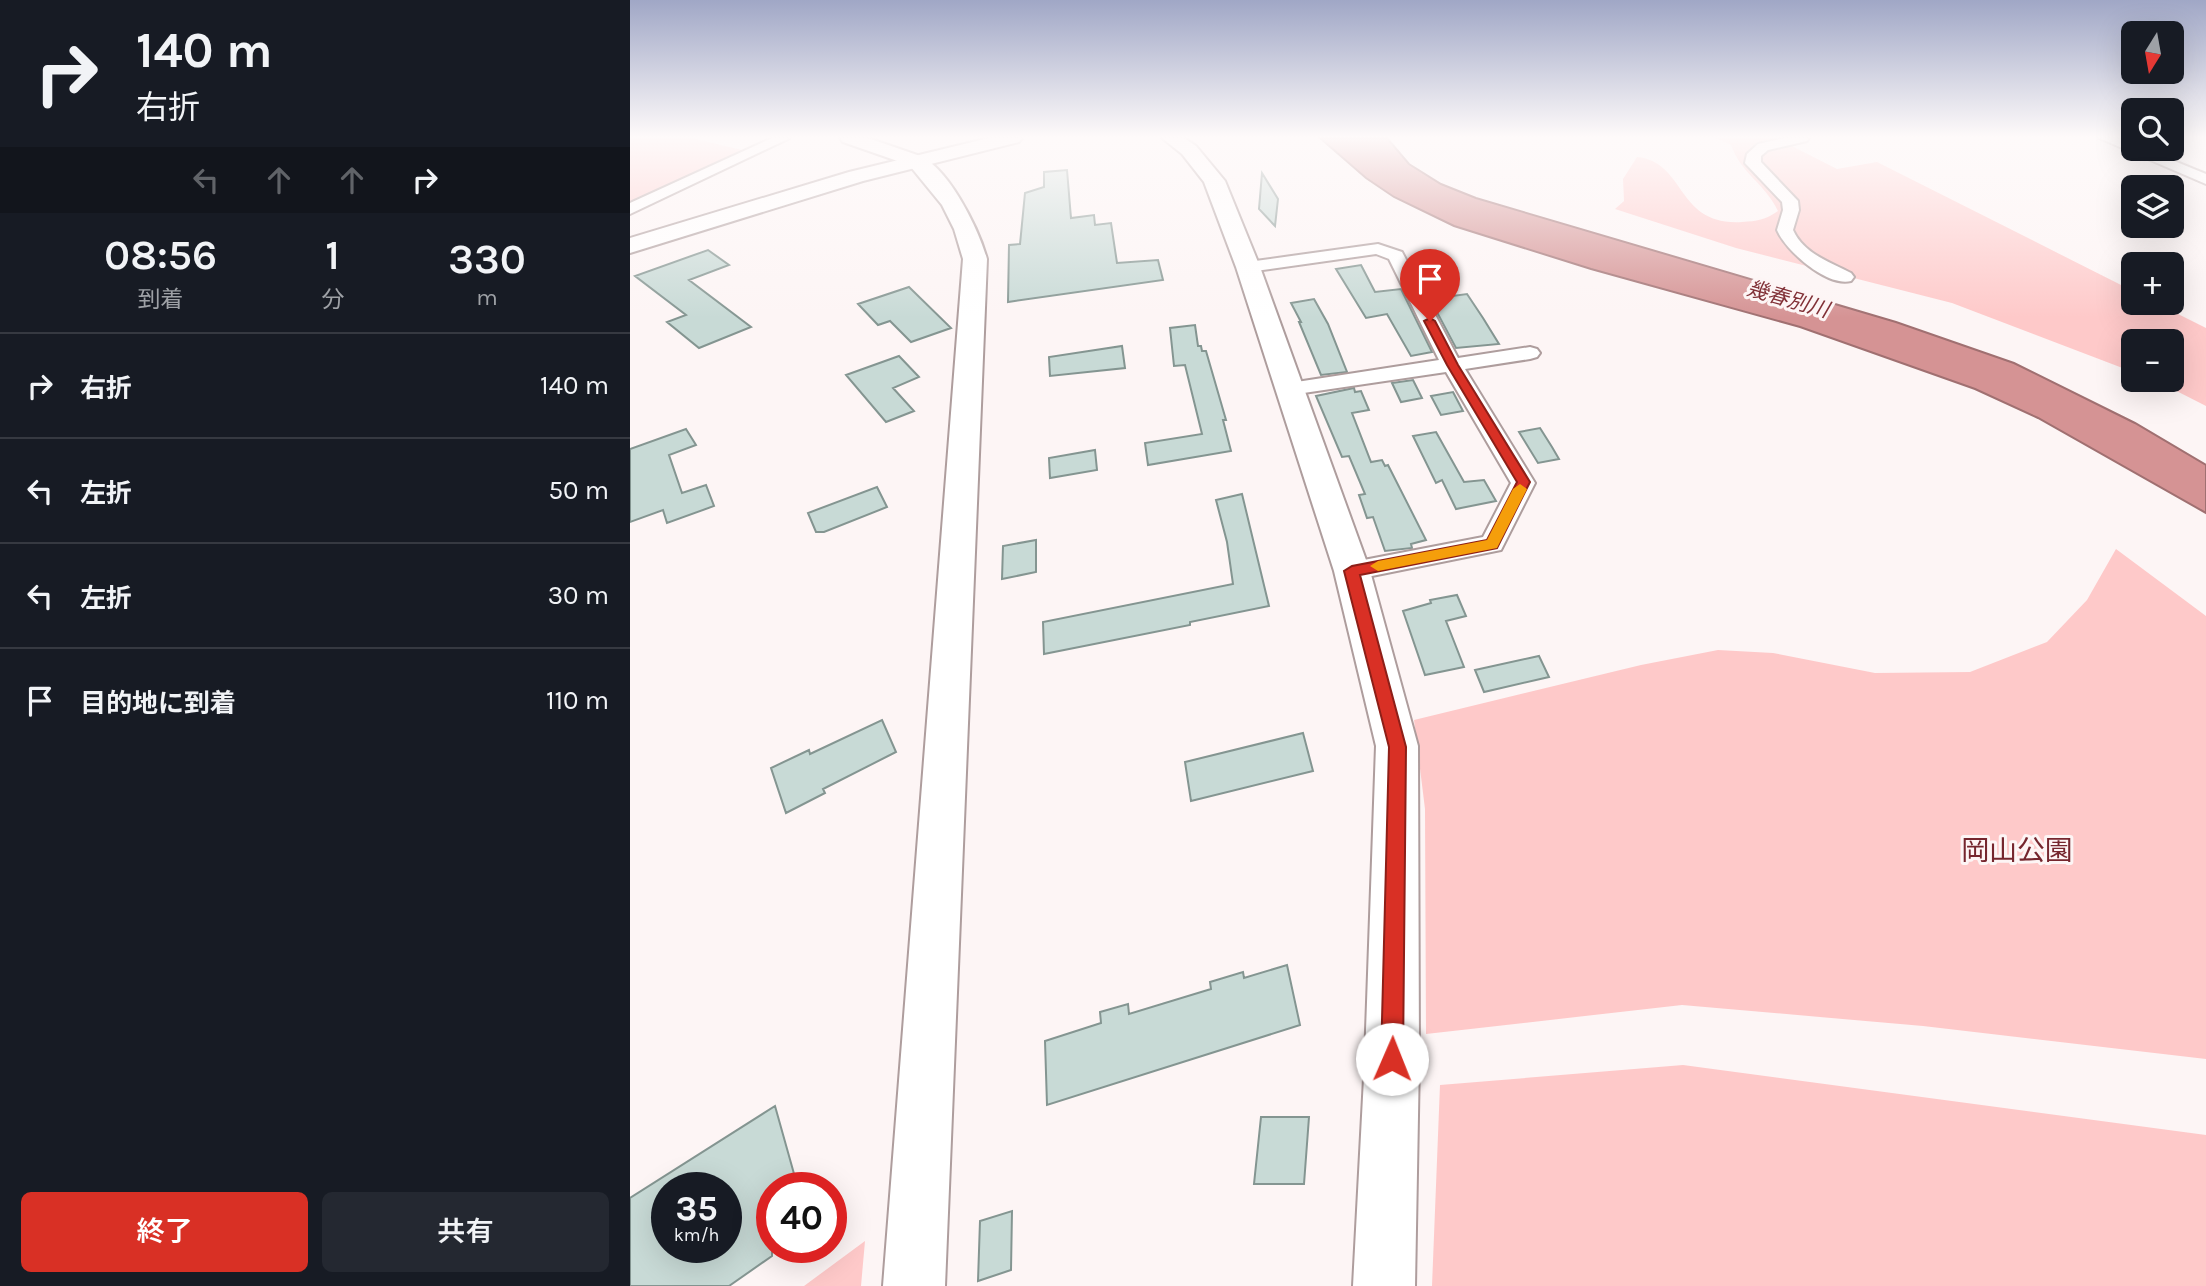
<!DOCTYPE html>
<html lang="ja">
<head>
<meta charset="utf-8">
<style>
  :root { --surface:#171b24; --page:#242831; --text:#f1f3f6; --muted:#9ea1a6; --line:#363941; --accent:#d93025 }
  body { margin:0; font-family:Karla,"Noto Sans JP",sans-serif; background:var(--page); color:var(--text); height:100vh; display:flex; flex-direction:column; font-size:26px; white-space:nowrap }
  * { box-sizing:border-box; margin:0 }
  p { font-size:23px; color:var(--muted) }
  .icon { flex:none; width:38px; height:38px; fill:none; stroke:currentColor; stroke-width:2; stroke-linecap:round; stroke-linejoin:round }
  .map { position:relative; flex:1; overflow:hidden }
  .panel { display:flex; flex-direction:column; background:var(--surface); width:630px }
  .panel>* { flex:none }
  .top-card { background:#171b24; color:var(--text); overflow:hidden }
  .needle { width:46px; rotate:191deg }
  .fabs { position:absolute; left:1491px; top:21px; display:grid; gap:14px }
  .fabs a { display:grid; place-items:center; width:63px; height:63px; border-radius:10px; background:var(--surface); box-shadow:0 7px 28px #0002; font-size:35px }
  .speed { position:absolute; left:21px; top:1172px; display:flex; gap:14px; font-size:35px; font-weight:700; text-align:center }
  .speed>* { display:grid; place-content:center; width:91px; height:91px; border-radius:50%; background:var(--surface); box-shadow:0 7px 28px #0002; line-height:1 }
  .speed small { font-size:18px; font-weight:400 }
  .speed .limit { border:10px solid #d22; background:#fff; color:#111 }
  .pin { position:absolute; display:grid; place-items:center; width:60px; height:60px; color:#fff; margin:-72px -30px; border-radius:50% 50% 50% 0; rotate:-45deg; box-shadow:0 0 7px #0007 }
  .pin .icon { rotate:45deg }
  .me { position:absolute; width:77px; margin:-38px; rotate:1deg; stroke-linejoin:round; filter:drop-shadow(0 0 5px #0008) }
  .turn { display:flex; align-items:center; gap:24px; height:147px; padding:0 21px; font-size:32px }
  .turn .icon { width:91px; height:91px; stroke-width:2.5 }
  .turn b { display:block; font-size:49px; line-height:60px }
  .lanes { display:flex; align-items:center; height:66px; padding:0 21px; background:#0003; justify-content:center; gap:35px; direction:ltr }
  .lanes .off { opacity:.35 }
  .eta { display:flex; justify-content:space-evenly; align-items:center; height:119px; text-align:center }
  .eta b { font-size:42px; font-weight:600; line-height:49px }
  .button { display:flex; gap:14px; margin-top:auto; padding:14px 21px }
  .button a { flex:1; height:80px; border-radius:10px; background:var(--accent); color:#fff; font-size:28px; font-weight:600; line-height:80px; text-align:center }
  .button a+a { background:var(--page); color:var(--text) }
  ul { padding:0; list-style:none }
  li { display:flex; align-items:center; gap:21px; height:105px; padding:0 21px; border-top:2px solid var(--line) }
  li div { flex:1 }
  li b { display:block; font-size:26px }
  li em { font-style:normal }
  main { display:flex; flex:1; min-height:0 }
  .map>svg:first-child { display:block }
  .green { fill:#fec9c9 }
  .water { fill:#d59394; stroke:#a07071; stroke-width:2 }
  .building { fill:#c8dad6; stroke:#849591; stroke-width:2; fill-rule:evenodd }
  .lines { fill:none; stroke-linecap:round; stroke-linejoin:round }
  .street-casing { stroke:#ae9d9d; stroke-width:4 }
  .secondary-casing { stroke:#ae9d9d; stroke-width:4 }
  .primary-casing { stroke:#ae9d9d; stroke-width:4 }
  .highway-casing { stroke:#ae9d9d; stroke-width:4 }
  .street { fill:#fff; fill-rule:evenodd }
  .secondary { fill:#fff; fill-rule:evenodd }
  .primary { fill:#fff; fill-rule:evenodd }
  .highway { fill:#fff; fill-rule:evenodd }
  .route { fill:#d93025; stroke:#8d1f18; stroke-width:2 }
  .slow { fill:#f59e0b }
  .labels { text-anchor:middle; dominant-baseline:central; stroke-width:6; stroke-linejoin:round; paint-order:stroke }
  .far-water-label { font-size:21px; font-style:italic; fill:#813137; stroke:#fdf5f5 }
  .near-park-label { font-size:28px; fill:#75262e; stroke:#fdf5f5 }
</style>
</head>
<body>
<main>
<section class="panel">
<div class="top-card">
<div class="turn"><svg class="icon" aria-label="right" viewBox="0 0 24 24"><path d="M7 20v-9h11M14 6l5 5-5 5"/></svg><div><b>140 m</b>右折</div></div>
<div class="lanes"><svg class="icon off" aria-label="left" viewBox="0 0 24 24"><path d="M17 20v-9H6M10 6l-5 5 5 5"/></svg><svg class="icon off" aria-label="ahead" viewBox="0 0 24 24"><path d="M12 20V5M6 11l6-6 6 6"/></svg><svg class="icon off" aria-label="ahead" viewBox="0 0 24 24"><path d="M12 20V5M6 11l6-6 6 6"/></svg><svg class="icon" aria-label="right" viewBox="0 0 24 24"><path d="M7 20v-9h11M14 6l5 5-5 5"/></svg></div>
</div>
<div class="eta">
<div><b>08:56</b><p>到着</p></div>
<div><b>1</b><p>分</p></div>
<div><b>330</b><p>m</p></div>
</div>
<ul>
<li><svg class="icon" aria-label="right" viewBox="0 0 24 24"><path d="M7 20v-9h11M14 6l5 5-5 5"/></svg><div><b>右折</b></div><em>140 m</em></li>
<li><svg class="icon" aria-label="left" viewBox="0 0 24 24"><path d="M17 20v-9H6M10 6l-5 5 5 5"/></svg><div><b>左折</b></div><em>50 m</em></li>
<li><svg class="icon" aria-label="left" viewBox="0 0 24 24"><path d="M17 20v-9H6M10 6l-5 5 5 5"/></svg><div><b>左折</b></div><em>30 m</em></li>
<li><svg class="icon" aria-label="arrive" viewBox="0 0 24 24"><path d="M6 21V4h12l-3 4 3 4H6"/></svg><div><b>目的地に到着</b></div><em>110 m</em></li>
</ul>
<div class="button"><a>終了</a><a>共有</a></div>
</section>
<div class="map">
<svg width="1576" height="1286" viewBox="0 0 1576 1286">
  <rect width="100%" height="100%" fill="#fdf5f5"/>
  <path class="green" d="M0,138H62L116,151L0,207Z
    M1086,138H1162L1150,140L1207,169L1247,162L1503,291V303H1526L1576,328V406L1525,380H1542V341H1503V372L1322,303L1106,248L985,209L994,201L993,179L1007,157C1057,162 1045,226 1112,222C1127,221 1135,220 1148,211C1134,182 1112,175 1101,145Z
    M1486,549L1576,616V1059L1293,1026L1052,1005L796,1034L795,809L784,720L1011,665L1088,650L1143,653L1245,673L1340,672L1417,642L1457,600Z
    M1053,1065L1576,1135V1286H802L810,1085Z
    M235,1241L231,1286H174Z"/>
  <path class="water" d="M690,138H757L779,164L811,184L846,198L1266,322L1384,363L1505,423L1576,465V513L1408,418L1345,389L1170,327L961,269L824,226L764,197L736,178Z"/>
  <path class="building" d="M437,170L441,218L464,215L465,225L481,223L487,263L528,260L533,280L378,302L379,245L390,244L395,193L414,187V172Z
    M632,173L648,199L645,226L629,209Z
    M78,250L99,265L59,280L121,327L69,348L37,322L56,315L5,276Z
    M731,265L745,292L771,289L802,352L781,356L757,314L736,318L706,269Z
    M279,287L321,328L281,342L260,321L248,325L228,304Z
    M837,294L853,318L869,344L826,348L800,299Z
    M684,299L698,324L717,372L691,375L669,322H671L661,303Z
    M565,325L568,346H571L572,351H576L596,420H593L601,451L518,465L515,443L572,434L555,365L544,366L540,328Z
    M492,346L495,368L420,376L419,357Z
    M269,356L289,377L263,388L284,411L256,422L216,375Z
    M783,380L792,398L771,402L762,383Z
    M724,388L725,392L731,391L739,410L722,413L741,462L752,460L755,466L758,465L796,540L781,544L782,548L755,551L743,517L737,518L729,495L735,494L719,456L712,457L686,396Z
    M823,392L833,411L811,415L801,396Z
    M910,428L922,447L929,459L908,463L889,432Z
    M56,429L66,445L39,455L52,493L76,485L84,506L37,523L33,510L0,522V449Z
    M806,432L834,482L854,480L866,501L826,509L812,480L806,483L783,436Z
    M465,450L467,470L420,478L419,458Z
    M247,487L257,507L194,532H186L178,513Z
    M612,494L639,606L560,622V625L414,654L413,622L603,584L597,542L586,500Z
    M406,540V572L372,579L373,546Z
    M827,595L836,616L816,621L834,667L795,675L773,611L801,603L800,600Z
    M909,656L919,677L854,692L845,670Z
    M252,720L266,752L193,789L195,793L156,813L141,768L179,750L180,754Z
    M673,733L683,771L561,801L555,762Z
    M657,965L670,1025L417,1105L415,1041L471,1023L470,1012L498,1004L499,1014L581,989L580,982L613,972L614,978Z
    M145,1106L168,1188H142V1256L99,1286H0V1198ZM37,1188H96V1248H37Z
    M631,1117H679L674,1184H624Z
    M382,1211L381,1270L348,1281L350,1221Z"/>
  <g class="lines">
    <defs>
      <path id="street" d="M142,138H160L0,214V203Z
        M1155,138H1179L1177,141L1138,150L1131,156V162L1168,201L1169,210L1163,230C1174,254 1200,262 1221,273L1224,277L1221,281C1197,287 1156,251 1147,230L1153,210L1152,202L1115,163L1117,154L1128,144Z
        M1469,138H1488L1503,144V149H1515L1576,174V184Z
        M748,244L772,252L828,358L900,347L907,349L910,353L907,357L900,359L835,369L905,483L871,550L722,580L713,578L709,571L713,564L853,537L881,483L816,372L660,395L653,393L649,389L653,385L660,383L809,360L759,259L746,254L618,272L609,267L618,262Z"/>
      <path id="secondary" d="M532,138H554L566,146L595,181L630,267L740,571L788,746L789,1059L785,1286H723L735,1059L746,746L704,571L606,267L574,182L552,154Z
        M286,155C317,163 349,230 357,259L315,1286H253L333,259L324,229L312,205L276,161L279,157Z"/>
      <path id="primary" d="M210,138H238L293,157L296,161L293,165H279L213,142Z"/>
      <path id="highway" d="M359,138H392L389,142L233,181L0,253V238L219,172Z"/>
    </defs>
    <use href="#street" class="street-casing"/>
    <use href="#secondary" class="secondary-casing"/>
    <use href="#primary" class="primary-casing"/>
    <use href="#highway" class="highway-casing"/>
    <use href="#street" class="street"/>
    <use href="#secondary" class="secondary"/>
    <use href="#primary" class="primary"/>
    <use href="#highway" class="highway"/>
  </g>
  <linearGradient id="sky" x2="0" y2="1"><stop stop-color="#a0a7c6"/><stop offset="0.43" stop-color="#fefafa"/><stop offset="1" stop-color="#fefafa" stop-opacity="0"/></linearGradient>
  <rect width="1576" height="318" fill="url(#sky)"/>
  <path class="route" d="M800,318L805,321L828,365L900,482L867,548L730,575L776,747L773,1059L770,1067L762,1070L754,1067L751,1059L759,747L714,571L722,566L857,540L887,482L817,365L794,321Z"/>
  <path class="slow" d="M890,484L897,489L867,548L748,571L740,566L748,561L857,540L883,489Z"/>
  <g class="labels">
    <g class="far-water-label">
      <text transform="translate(1158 299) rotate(16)">幾春別川</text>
    </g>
    <g class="near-park-label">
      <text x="1387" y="850">岡山公園</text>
    </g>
  </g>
</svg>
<div class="fabs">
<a><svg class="needle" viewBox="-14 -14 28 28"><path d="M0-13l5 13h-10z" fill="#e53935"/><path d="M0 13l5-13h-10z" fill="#9ea1a6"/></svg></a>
<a><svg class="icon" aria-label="search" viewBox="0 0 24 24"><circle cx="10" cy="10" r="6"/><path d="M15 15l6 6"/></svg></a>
<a><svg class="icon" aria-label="layers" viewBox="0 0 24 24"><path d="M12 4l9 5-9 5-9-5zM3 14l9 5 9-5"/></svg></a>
<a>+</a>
<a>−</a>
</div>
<div class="speed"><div>35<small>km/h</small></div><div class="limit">40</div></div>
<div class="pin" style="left:800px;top:321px;background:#d93025"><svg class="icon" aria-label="arrive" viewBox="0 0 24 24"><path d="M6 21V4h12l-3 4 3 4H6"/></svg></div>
<svg class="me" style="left:762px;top:1059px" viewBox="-20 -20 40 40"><circle r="19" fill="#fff"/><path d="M0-13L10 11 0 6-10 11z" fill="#d93025"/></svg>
</div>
</main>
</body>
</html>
